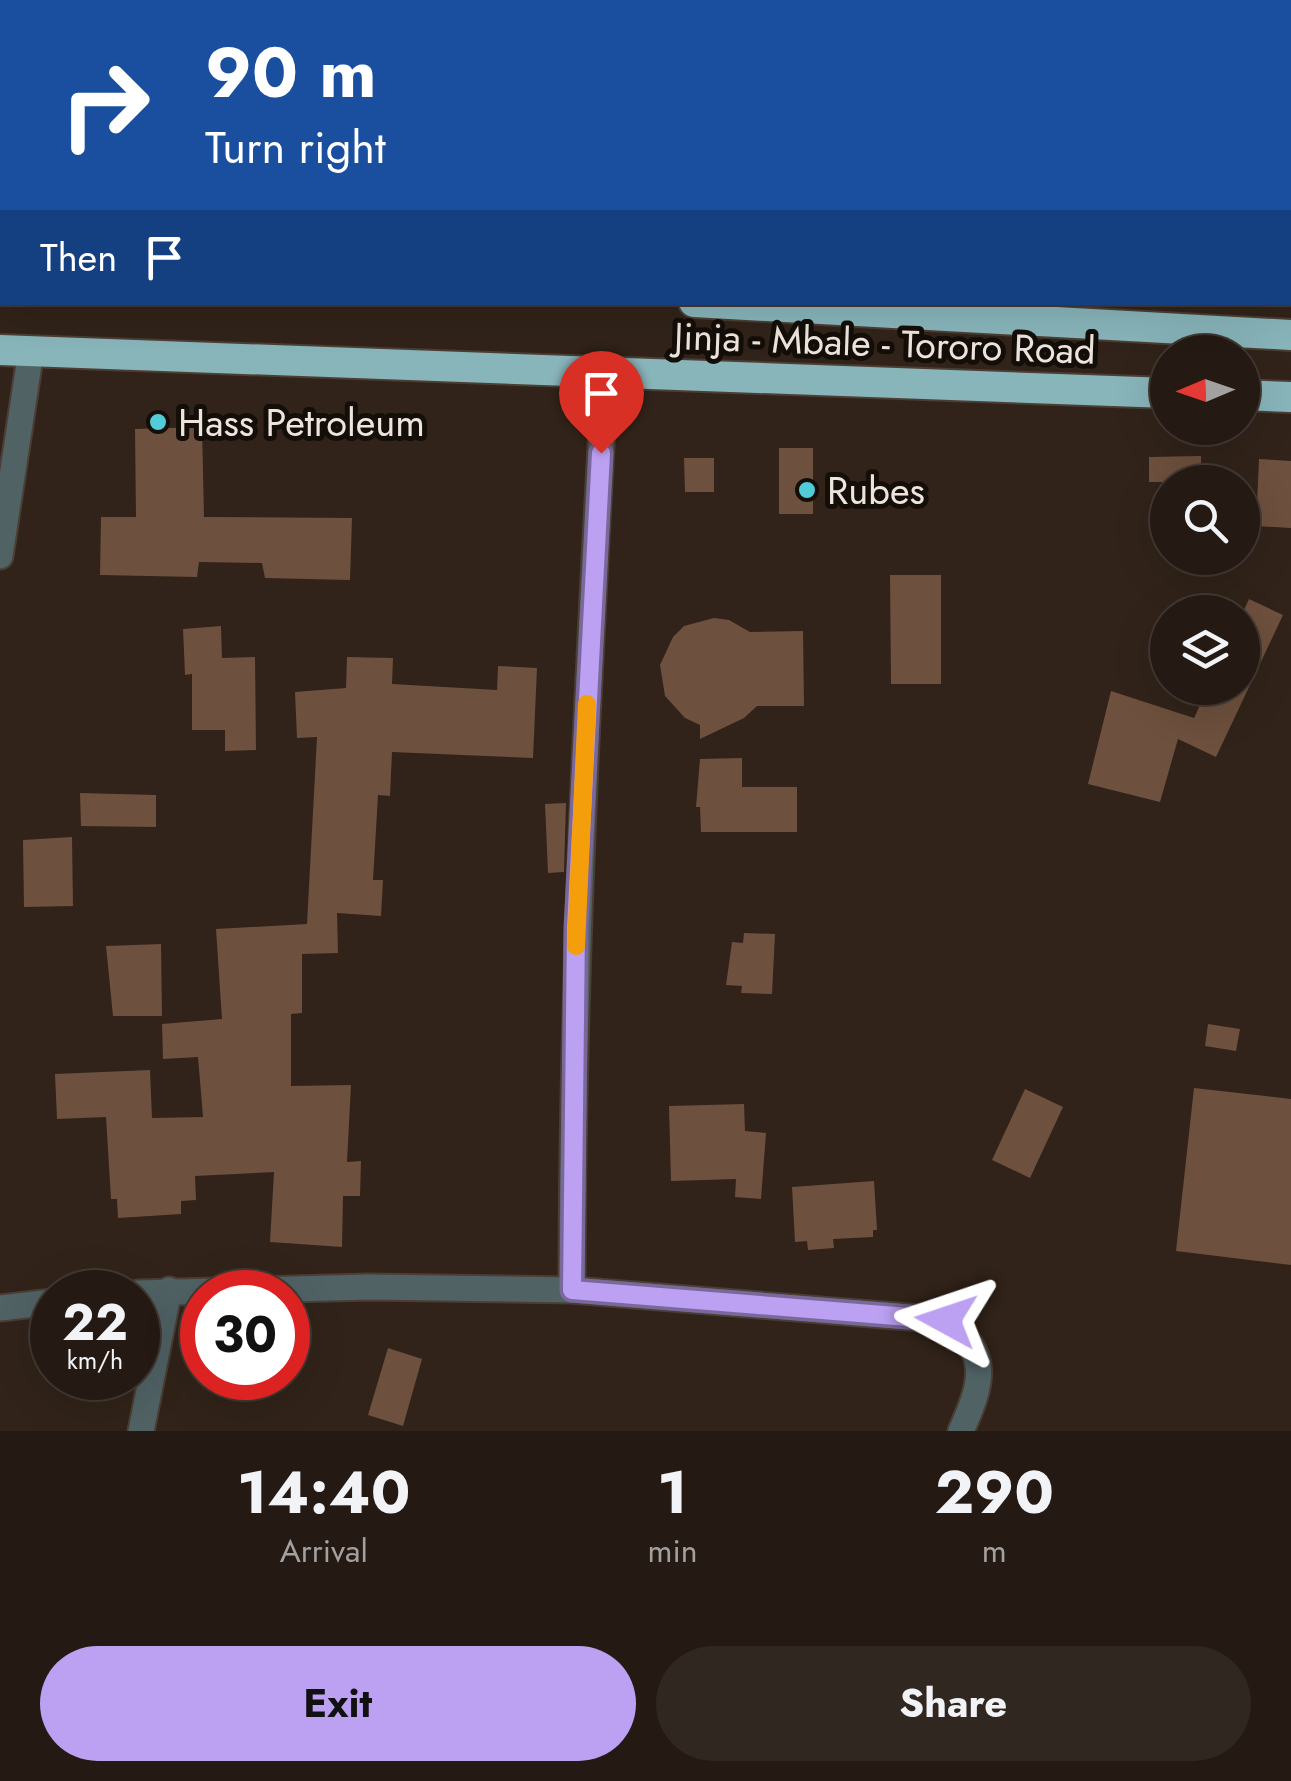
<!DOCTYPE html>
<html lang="en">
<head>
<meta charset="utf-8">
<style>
  :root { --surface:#251a13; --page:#312721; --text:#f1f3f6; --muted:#a3a1a0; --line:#423833; --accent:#bca0f2 }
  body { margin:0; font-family:Jost,sans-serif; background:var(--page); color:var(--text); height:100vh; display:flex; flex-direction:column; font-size:38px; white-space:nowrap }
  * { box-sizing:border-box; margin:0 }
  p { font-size:32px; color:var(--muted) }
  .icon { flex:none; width:55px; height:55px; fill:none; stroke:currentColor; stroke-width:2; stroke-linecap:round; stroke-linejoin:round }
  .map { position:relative; height:1431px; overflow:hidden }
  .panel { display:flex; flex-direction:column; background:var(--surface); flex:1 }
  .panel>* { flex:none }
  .hud { position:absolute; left:0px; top:0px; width:1292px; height:305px; box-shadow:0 10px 40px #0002,0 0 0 2px var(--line); background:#1a4fa0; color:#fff; overflow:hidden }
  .needle { width:65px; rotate:268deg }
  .fabs { position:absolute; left:1150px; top:335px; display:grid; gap:20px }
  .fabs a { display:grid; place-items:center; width:110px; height:110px; border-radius:50%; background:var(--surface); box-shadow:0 10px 40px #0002,0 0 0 2px var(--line); font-size:50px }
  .speed { position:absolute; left:30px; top:1270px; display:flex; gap:20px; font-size:50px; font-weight:700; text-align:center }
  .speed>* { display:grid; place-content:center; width:130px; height:130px; border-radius:50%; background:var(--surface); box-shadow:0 10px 40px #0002,0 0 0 2px var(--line); line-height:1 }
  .speed small { font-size:25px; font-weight:400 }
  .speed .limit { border:15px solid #d22; background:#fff; color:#111 }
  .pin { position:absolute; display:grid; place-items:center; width:85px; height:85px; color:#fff; margin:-102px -42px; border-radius:50% 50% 50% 0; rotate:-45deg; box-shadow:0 0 10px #0007 }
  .pin .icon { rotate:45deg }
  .me { position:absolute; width:110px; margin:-55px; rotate:275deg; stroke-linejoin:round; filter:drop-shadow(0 0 8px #0008) }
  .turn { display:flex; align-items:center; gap:35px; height:210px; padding:0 40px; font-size:45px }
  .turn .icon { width:130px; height:130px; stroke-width:2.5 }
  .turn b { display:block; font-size:70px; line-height:85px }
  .then { display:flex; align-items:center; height:95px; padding:0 40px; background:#0003; gap:20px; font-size:38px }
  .eta { display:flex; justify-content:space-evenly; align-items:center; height:170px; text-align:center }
  .eta b { font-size:60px; font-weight:700; line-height:70px }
  .action { display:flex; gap:20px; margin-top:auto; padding:20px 40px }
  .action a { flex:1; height:115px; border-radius:60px; background:var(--accent); color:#111; font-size:40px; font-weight:700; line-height:115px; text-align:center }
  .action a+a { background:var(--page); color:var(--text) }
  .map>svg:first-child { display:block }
  .building { fill:#6d503d }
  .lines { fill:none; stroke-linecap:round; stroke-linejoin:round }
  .street-casing { stroke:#4b3e34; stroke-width:29 }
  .highway-casing { stroke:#4b3e34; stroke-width:34 }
  .street { stroke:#506264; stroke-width:25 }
  .highway { stroke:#88b5ba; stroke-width:30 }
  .route-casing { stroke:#7a689d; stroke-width:25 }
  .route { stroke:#bca0f2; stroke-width:18 }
  .slow { stroke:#f59e0b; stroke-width:18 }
  .poi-dot { fill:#52cbd9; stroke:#140e09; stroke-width:4 }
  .labels { text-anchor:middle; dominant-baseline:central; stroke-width:10; stroke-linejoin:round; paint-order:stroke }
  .street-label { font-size:38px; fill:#eee3dd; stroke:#140e09 }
  .poi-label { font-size:38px; fill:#eee3dd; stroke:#140e09; text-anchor:start }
</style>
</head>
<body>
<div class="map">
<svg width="1291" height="1431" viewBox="0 0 1291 1431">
  <rect width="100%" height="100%" fill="#312319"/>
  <path class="building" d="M202,427L204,517L352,518L350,580L265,578L262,563L199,562L197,577L100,575L101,517H136L135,429Z
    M779,448H813V514H779Z
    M1201,456V482H1149V457Z
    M684,458H714V492H685Z
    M1259,459L1291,461V528L1256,526Z
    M890,575H941V684H891Z
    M1249,599L1283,615L1216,757L1178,739L1160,802L1088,784L1111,691L1194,718L1208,688H1242V614Z
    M714,618L729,620L750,632L803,631L804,706H757L744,718L700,739V725L685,718L665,696L660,665L673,637L684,626Z
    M221,626L222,658L255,657L256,750L225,751V730H192V674L185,675L183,629Z
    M347,657L393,658L392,684L497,690L498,666L537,668L533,758L392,752L390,796L378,795L373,880H383L381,916L337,913L338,953L302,954V1013L291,1014V1086L351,1085L347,1162L361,1161L360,1196H343L342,1247L270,1242L274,1172L195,1176L196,1200L181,1201V1214L118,1218L117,1199H111L106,1117L57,1119L55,1074L150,1070L152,1118L203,1117L198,1057L163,1059L162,1024L222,1019L216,929L307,924L317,737L297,738L295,692L346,688Z
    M742,758V787H797V832H701L700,807H696L700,759Z
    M80,793L156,795V827L81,826Z
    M566,803L564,872L548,873L545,804Z
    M72,837L73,906L24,907L23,840Z
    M744,933L775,934L772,994L741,993L742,986L726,985L732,942L743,943Z
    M161,944L162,1016H113L106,946Z
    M1208,1024L1240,1029L1236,1051L1205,1046Z
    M1194,1088L1291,1099V1265L1176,1251Z
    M1025,1089L1063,1107L1030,1178L992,1160Z
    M744,1104L745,1131L766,1133L761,1199L735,1197L736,1179L671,1181L669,1106Z
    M874,1181L877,1230H873V1237L833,1239L834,1248L808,1250L807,1241L795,1242L792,1187Z
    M388,1348L422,1359L403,1426L368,1415Z"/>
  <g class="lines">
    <defs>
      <path id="street" d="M316,0L327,2
        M0,556L31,351
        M572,1290C572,984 588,679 605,374
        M138,1293L369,1287L572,1290L946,1320C992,1353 982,1384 961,1431
        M0,1308L52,1302
        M141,1431L169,1290"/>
      <path id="highway" d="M0,277H2
        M694,302L1291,335
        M0,350L1168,393
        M1242,395L1291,397"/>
    </defs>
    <use href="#street" class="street-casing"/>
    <use href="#highway" class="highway-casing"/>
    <use href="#street" class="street"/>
    <use href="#highway" class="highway"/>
  </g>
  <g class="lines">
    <defs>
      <path id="route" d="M601,453L576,928L572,1290L946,1320"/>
    </defs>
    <use href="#route" class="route-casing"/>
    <use href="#route" class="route"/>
    <path class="slow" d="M576,946L587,704"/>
  </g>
  <g class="poi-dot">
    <circle cx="158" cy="422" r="10"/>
    <circle cx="807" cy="490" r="10"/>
  </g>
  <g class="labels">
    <g class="street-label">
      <text transform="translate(885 343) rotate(2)">Jinja - Mbale - Tororo Road</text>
    </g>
    <g class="poi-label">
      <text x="178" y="422">Hass Petroleum</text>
      <text x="827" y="490">Rubes</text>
    </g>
  </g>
</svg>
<div class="fabs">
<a><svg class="needle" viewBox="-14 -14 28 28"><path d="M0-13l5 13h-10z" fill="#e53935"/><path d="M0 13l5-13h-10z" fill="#a3a1a0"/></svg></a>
<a><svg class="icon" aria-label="search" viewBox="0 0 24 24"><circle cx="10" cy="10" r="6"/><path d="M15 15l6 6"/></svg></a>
<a><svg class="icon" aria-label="layers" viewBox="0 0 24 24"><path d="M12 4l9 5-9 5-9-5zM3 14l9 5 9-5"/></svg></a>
</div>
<div class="speed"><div>22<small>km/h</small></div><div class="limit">30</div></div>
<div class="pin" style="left:601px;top:453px;background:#d93025"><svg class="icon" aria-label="arrive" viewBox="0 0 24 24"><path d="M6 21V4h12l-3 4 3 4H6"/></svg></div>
<svg class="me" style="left:946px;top:1320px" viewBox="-20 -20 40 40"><path d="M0-17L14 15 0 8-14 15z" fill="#bca0f2" stroke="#fff" stroke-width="4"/></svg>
<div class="hud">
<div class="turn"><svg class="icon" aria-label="right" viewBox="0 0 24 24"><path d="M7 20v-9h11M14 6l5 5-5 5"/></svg><div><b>90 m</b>Turn right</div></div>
<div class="then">Then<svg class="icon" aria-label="arrive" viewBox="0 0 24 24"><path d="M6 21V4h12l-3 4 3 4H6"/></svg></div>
</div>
</div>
<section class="panel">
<div class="eta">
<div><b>14:40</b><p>Arrival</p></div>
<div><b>1</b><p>min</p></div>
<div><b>290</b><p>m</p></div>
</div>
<div class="action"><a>Exit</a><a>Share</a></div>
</section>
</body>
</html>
